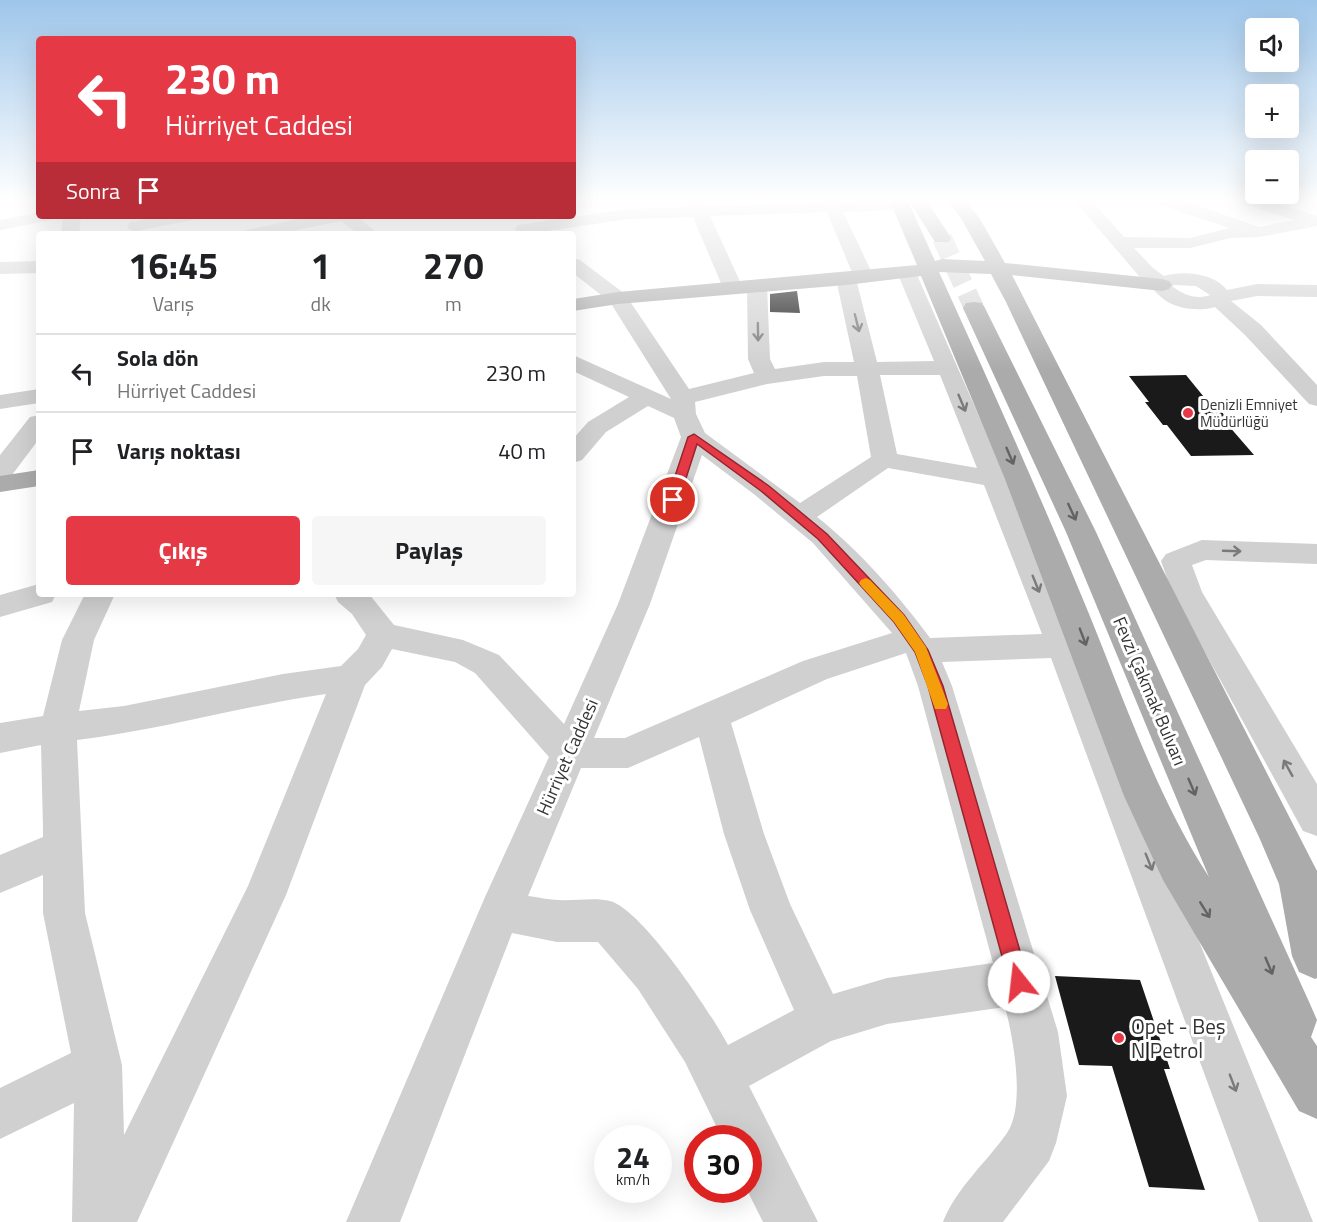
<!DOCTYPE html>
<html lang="tr">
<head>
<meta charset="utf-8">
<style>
  :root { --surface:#fff; --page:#f6f6f6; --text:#202124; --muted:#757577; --line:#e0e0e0; --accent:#e63946 }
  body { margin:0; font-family:"Titillium Web",sans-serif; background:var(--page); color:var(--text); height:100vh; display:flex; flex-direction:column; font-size:22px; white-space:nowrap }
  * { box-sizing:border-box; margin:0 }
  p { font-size:20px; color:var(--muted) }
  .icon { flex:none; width:33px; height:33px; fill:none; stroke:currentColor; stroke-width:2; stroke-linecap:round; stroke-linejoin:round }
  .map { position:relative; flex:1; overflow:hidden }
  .details { position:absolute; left:36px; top:231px; width:540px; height:366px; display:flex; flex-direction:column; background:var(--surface); border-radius:6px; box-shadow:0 6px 24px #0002 }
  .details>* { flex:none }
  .guide { position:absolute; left:36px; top:36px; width:540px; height:183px; border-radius:6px; box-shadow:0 6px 24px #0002; background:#e63946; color:#fff; overflow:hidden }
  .buttons { position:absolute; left:1245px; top:18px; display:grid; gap:12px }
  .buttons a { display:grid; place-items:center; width:54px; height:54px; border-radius:6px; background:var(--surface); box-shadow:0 6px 24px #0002; font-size:30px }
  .speed { position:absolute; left:594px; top:1125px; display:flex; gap:12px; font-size:30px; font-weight:700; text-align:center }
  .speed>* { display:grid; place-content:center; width:78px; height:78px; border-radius:50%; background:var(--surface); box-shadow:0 6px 24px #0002; line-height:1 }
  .speed small { font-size:15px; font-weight:400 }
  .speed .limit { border:9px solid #d22; background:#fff; color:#111 }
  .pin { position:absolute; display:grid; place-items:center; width:51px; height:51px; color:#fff; margin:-26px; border:3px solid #fff; border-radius:50%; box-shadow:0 2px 6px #0007 }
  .me { position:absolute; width:66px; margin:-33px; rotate:344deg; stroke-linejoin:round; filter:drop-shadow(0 0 4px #0008) }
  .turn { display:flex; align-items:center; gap:21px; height:126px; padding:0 30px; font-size:27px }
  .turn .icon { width:78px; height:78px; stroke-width:2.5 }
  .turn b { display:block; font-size:42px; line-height:51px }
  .then { display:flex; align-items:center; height:57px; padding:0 30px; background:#0003; gap:12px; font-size:22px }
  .eta { display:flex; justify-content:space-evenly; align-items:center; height:102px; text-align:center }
  .eta b { font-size:36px; font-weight:700; line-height:42px }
  .action { display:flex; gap:12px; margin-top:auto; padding:12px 30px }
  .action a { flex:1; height:69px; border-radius:6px; background:var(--accent); color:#fff; font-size:24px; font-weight:700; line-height:69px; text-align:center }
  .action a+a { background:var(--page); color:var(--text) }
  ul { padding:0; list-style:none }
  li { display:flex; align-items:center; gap:18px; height:78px; padding:0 30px; border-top:2px solid var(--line) }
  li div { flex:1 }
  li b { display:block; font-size:22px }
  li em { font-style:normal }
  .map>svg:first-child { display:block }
  .building { fill:#1a1a1a }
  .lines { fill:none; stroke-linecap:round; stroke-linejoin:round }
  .major-tunnel { stroke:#d6d6d6; stroke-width:20; stroke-dasharray:20 10; stroke-linecap:butt }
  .minor { fill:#d0d0d0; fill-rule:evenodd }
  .major { fill:#ababab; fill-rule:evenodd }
  .oneway { stroke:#7a7a7a }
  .oneway2 { stroke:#636363 }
  .route { fill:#e63946; stroke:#96252e; stroke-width:1.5 }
  .slow { fill:#f59e0b }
  .poi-dot { fill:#e63946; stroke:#fff; stroke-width:2 }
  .labels { text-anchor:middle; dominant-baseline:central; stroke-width:6; stroke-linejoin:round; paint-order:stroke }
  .far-poi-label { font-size:15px; fill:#333; stroke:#fff; text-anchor:start }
  .street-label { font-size:18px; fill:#333; stroke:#fff }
  .near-poi-label { font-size:21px; fill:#333; stroke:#fff; text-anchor:start }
</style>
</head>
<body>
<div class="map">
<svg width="1317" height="1222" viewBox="0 0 1317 1222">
  <rect width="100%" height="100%" fill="#fff"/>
  <path class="building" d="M797,291L800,313L770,312V294Z
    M1186,375L1208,402H1213L1233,425H1228L1254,455L1191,456L1167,425H1163L1145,402H1149L1129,376Z
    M1055,976L1140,980L1170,1069H1164L1205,1190L1149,1187L1112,1066L1079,1065Z"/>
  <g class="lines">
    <path class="major-tunnel" d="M942,238L974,308"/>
    <path class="minor" d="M686,199H702L706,206L822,203L821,199H837L839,202L900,200L908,205L900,210L843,212L874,277L871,281L864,283L856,279L877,362L934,361L897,272L900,268H914L1071,626L1313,1222H1259L1051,658L942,662L952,686L1058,1032L1067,1096L1056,1143L1049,1161L1003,1222H943C957,1187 986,1163 1007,1133C1026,1105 1013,1037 1005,1007L887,1024L831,1041L749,1086L818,1222H763L747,1190L748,1138H722L685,1062L638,989L598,942H557L512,933L400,1222H346L485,897L549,757L475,673L455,662L392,649L382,667L365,685L286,895L137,1222H72L74,1103L0,1139V1088L71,1053L43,913V875L0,893V855L43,837V828L41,745L0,753V723L43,716L62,640L85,594H115L94,640L79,711L124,706L283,674L341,666L358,649L366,635L352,614L338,602L334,594H369L394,625L463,640L499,655L564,724L618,604L681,437L674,418L648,406L606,432L582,460L573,463V439L588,422L629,397L573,371V355L671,399L610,302L573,273V258L580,260L625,294L689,389L754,373L748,359L747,286L750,282H764L767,286L770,359L775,369L824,362H854L836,279L839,275L846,273L854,277L827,212L710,216L743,288L740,292H726L723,288L693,217L629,219L526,234L518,233L515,229L518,225L524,224L629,209L689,207ZM880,375H940L977,468L897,454ZM824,376H857L871,457L800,503L705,433L696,414L695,402L767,384ZM702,455L755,495L813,543L892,633L803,661L625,738H594L650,604ZM888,468L984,485L1042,634L930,638C900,597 857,548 817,517ZM906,653L918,686L993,963L887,978L833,994L790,904L764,834L731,723L827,679ZM326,694L248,886L124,1135L122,1065L85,913L77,740C161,730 242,706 326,694ZM699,737L724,834L750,910L794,1010L728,1045C711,1013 643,910 610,901C595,897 575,901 559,900C549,900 538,897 528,896L581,768H628Z
      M1073,199H1090L1124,237L1190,238L1229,228L1156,203L1154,199H1179L1259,227L1294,220L1240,203L1238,199H1263L1317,216V226L1259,237L1230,238L1190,248H1134L1153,268L1164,276C1184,270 1214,273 1227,290L1257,284L1317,285V297L1257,296L1231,301L1261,325L1317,385V406L1309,404L1245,335L1215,307C1198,312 1173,309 1160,296C1152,289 1148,282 1139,276ZM1175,285L1196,286L1210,295C1197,300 1183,295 1172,286Z
      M39,212V216H55L52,220L0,230V220Z
      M63,216H81L79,234H61Z
      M160,216H196L193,220L136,231L130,230L127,226L130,222Z
      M314,216H357L378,234H358L341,221L278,234H243L246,230Z
      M39,261V273L0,274V262Z
      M39,389V403L0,409V395Z
      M39,415V439L9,479L0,481V455L30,417Z
      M1202,540L1317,544V564L1206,560L1192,565L1202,592L1317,784V836L1303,831L1172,592L1161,561L1166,554Z
      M39,584V594H56L52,602L0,617V595Z"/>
    <path class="major" d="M889,199H907L935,261L942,259L985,261L962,220L947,199H965L980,219L1005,263L1162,279L1169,281L1172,285L1169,289L1162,291L1012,275L1317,871V978L1315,979L1299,972L1292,956L1279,884L1259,837L1006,302L991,274L939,272C990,384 1040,495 1087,609C1124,699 1156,795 1209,877L1066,532L963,308L966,303L974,302L982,303L985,308L1096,532L1310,1004L1317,1020L1311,1037L1317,1046V1119L1299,1111L1163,880L1124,796L1005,479L921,276L846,285L618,304L573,311V299L618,292L917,265Z
      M908,199H926L951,238L949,242H935Z
      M39,470V486L0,492V476Z"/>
  </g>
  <defs><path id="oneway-shaft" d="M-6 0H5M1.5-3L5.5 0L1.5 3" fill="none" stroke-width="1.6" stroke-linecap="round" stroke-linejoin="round" transform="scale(1.5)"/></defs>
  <g class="oneway">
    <use href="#oneway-shaft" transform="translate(857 323) rotate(76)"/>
    <use href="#oneway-shaft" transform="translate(758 332) rotate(89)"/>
    <use href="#oneway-shaft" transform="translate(962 403) rotate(67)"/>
    <use href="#oneway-shaft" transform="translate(1232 551) rotate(2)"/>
    <use href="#oneway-shaft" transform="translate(1036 584) rotate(68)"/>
    <use href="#oneway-shaft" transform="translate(1288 768) rotate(-119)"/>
    <use href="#oneway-shaft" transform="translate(1149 862) rotate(68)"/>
    <use href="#oneway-shaft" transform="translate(1233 1083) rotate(69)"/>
  </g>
  <g class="oneway2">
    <use href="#oneway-shaft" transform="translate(1010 456) rotate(67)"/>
    <use href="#oneway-shaft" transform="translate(1072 512) rotate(65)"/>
    <use href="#oneway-shaft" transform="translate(1083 637) rotate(69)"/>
    <use href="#oneway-shaft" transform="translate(1192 787) rotate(67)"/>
    <use href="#oneway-shaft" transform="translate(1205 910) rotate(58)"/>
    <use href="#oneway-shaft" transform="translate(1269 966) rotate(67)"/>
  </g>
  <linearGradient id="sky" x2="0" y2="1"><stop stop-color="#9ec6ea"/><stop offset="0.54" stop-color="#fff"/><stop offset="1" stop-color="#fff" stop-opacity="0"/></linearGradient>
  <rect width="1317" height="370" fill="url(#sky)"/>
  <path class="route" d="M694,434L769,486L827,534L904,615L928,650L943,686L1029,982L1026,989L1019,992L1012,989L1009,982L928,686L915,652L894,622L818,539L761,491L697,444L679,500L677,502H669L667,500L688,437Z"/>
  <path class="slow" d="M866,578L870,580L904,615L926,647L948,704L946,709H935L915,652L894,622L861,586L859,583L861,580Z"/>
  <g class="poi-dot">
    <circle cx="1188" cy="413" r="6"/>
    <circle cx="1119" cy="1038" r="6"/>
  </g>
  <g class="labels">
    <g class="far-poi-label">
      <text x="1200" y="404">Denizli Emniyet<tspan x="1200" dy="17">Müdürlüğü</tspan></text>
    </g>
    <g class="street-label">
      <text transform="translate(1150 691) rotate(67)">Fevzi Çakmak Bulvarı</text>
      <text transform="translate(567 757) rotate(-66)">Hürriyet Caddesi</text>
    </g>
    <g class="near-poi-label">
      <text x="1131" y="1026">Opet - Beş<tspan x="1131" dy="24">N Petrol</tspan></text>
    </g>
  </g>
</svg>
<div class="buttons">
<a><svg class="icon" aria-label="sound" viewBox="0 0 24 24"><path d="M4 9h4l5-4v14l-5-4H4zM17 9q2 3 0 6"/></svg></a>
<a>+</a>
<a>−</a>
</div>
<div class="speed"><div>24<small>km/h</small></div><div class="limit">30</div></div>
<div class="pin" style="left:673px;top:500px;background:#d93025"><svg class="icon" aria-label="arrive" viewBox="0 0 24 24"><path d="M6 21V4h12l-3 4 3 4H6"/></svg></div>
<svg class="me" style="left:1019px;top:982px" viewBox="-20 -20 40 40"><circle r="19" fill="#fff"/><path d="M0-13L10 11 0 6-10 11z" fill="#e63946"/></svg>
<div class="guide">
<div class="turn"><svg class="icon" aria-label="left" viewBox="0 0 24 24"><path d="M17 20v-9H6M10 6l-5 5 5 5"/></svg><div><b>230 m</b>Hürriyet Caddesi</div></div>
<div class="then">Sonra<svg class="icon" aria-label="arrive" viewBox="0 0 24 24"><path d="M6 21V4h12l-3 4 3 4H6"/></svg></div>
</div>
<section class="details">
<div class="eta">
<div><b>16:45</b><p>Varış</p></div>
<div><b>1</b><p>dk</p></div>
<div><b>270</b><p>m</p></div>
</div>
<ul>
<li><svg class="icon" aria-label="left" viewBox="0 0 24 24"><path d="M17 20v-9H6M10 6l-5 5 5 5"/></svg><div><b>Sola dön</b><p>Hürriyet Caddesi</p></div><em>230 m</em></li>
<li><svg class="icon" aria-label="arrive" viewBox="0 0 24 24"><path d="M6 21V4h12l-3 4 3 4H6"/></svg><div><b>Varış noktası</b></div><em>40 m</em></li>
</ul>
<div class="action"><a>Çıkış</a><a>Paylaş</a></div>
</section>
</div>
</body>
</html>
